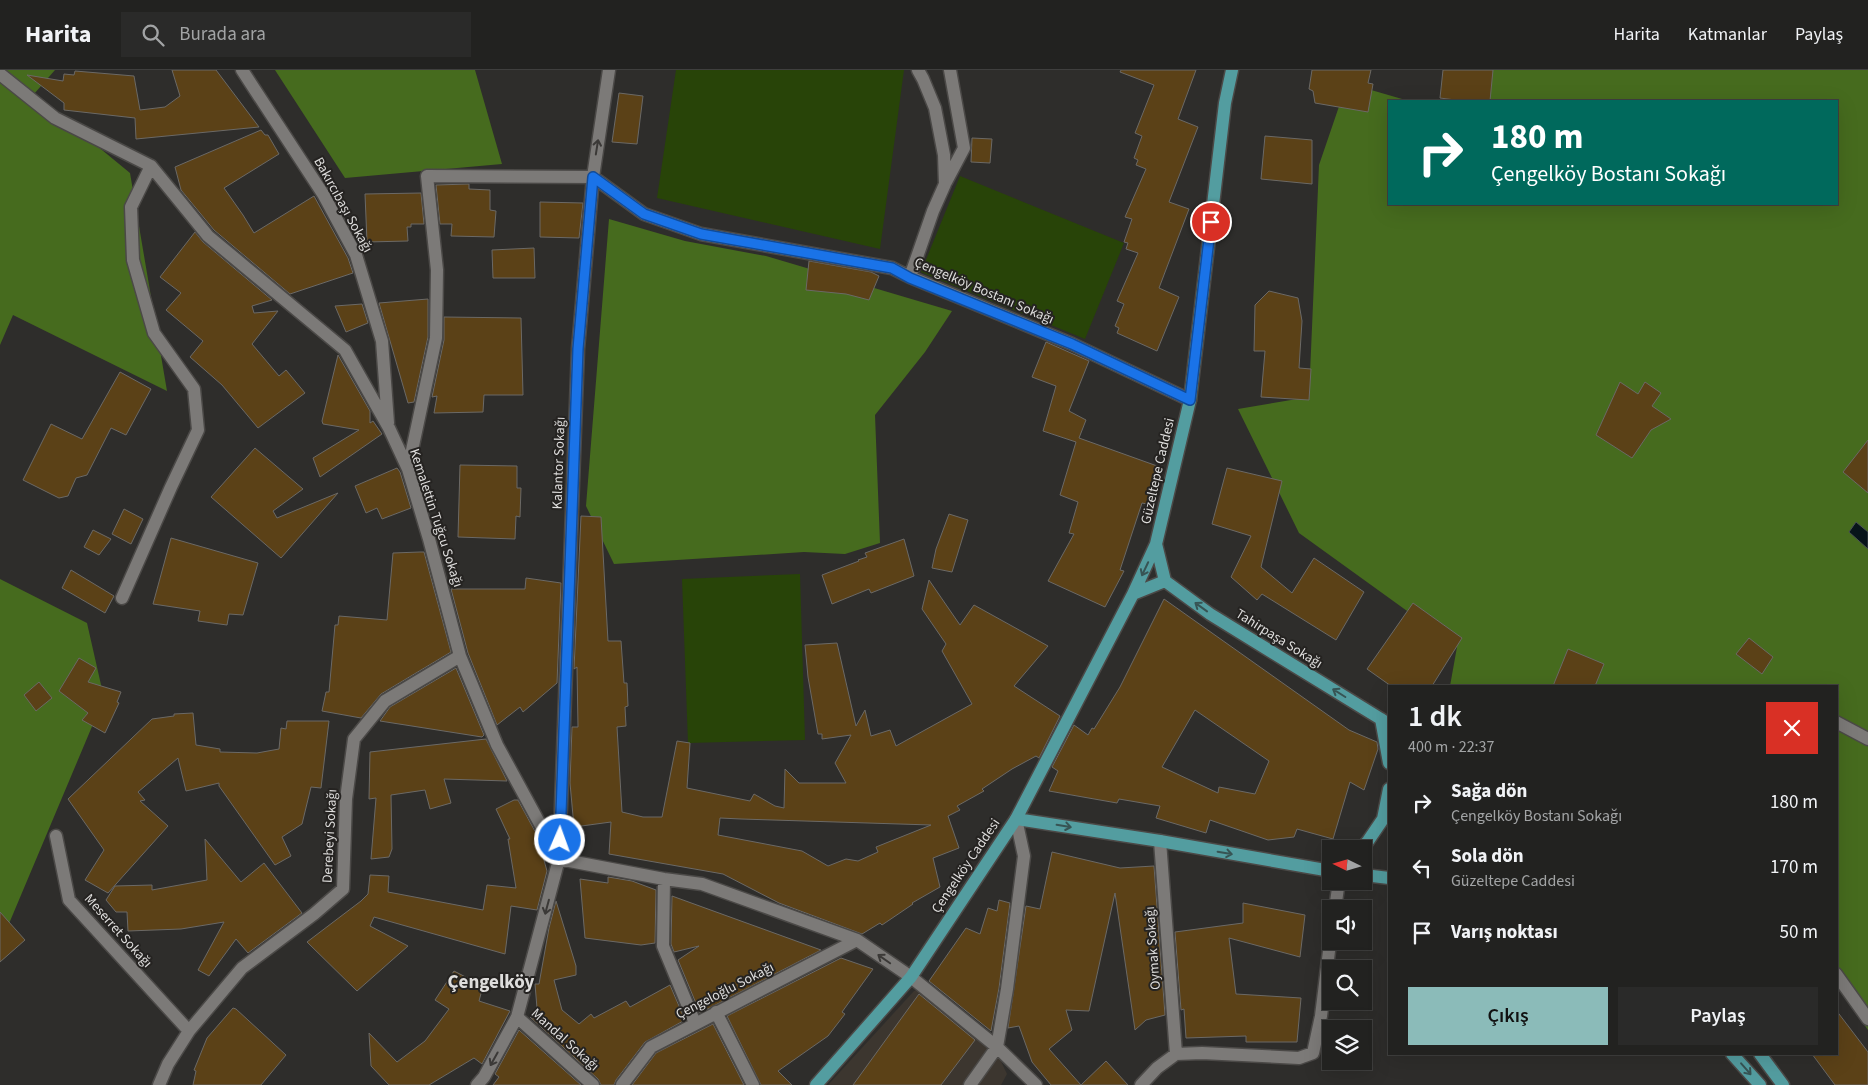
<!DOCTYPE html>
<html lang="tr">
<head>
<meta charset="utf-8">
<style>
  :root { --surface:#222220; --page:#2a2a29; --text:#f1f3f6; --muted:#a2a4a5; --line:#3f3f3e; --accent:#8bbbb9 }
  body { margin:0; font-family:"Source Sans 3",sans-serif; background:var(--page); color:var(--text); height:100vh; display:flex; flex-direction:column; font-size:19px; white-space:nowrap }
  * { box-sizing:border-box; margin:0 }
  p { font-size:16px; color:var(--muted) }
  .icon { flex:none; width:28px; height:28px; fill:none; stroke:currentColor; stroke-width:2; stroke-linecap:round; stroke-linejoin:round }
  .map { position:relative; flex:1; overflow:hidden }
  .side { position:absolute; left:1388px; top:615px; width:450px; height:370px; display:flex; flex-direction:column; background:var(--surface); border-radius:0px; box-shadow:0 5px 20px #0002,0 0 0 1px var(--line) }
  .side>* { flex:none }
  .guide { position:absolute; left:1388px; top:30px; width:450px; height:105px; border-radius:0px; box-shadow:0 5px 20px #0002,0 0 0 1px var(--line); background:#00695c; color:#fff; overflow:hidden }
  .needle { width:32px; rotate:275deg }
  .controls { position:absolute; left:1322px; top:770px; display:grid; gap:10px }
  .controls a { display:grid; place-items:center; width:50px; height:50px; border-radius:0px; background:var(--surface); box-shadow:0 5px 20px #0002,0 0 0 1px var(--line); font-size:25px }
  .pin { position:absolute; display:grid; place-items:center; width:42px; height:42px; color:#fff; margin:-21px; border:2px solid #fff; border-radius:50%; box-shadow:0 1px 5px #0007 }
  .me { position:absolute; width:55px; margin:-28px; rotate:2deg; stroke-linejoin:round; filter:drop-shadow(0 0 4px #0008) }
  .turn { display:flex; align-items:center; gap:18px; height:105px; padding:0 20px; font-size:22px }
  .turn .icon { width:65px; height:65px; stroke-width:2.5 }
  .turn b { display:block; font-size:35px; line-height:42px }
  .round { display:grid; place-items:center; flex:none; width:52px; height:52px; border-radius:0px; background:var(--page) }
  .summary { display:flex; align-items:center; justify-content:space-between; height:85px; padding:0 20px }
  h1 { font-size:30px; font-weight:600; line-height:38px }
  .button { display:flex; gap:10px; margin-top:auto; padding:10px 20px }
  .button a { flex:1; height:58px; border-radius:0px; background:var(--accent); color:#111; font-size:20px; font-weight:600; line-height:58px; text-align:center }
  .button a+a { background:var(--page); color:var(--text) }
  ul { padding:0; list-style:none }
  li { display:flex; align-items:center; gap:15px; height:65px; padding:0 20px }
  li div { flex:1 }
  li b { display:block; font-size:19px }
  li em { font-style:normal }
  header { display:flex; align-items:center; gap:30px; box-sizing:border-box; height:70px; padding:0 25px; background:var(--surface); border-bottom:1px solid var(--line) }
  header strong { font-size:24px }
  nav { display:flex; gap:28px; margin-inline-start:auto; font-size:18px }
  .search { width:350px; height:45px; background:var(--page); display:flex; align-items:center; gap:12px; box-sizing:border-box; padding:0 18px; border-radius:0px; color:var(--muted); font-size:19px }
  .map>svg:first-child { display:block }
  .built { fill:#3c362f }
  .green { fill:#284408 }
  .forest { fill:#466b1e }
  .water { fill:#07141a; stroke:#485054 }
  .building { fill:#5b4117; stroke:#6b6966; fill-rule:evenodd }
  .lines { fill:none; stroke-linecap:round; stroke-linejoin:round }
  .minor-casing { stroke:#4b4947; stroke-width:15 }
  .major-casing { stroke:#4b4947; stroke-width:15 }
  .minor { stroke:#7c7a78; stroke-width:12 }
  .major { stroke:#539da0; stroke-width:12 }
  .oneway { stroke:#3b3937 }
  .oneway2 { stroke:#375454 }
  .route-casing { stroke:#114b97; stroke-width:12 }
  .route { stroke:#1a73e8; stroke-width:9 }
  .labels { text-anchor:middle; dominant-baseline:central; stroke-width:4; stroke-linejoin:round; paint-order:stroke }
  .street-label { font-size:14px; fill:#dedddc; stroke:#252321 }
  .district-label { font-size:19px; font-weight:bold; fill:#dedddc; stroke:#252321 }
</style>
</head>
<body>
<header>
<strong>Harita</strong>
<div class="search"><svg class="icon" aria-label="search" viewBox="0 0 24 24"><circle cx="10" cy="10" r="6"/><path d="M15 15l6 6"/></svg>Burada ara</div>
<nav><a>Harita</a><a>Katmanlar</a><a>Paylaş</a></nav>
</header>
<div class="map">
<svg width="1868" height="1015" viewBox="0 0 1868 1015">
  <rect width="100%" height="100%" fill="#2e2d2b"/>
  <path class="built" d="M917,920L997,983L1007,1004L1001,1015H828L914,921Z"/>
  <path class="green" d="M676,0H904L880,179L657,128Z
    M960,106L1124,173L1085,269L921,202Z
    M800,504L805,670L688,673L682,509Z"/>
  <path class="forest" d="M0,0H55L34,24L130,103L167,321L13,245L0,275Z
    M275,0H475L502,94L345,108Z
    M1487,0H1868V960L1836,916V616H1450L1457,577L1299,463L1238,339L1309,327L1319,95L1347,13L1409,31H1389V134H1836V31H1479Z
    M609,149L685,171L766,186L952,241L925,282L875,345L880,473L845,484L804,482L614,494L586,436Z
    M0,509L87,553L104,628L0,875Z"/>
  <path class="water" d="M1856,452L1868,462V479L1849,462Z"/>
  <path class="building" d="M172,0H216L259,57L136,69L135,48L64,40V33L27,5L63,11L64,4L74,5L75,1L134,6L140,40L165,37L180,26Z
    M1121,0H1196L1178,49L1198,57L1169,132L1189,139L1159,218L1179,227L1157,281L1117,263L1119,258L1115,256L1124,234L1117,231L1138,183L1126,179L1128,173L1124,172L1132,149L1125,147L1146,99L1136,95L1138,90L1134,88L1142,66L1135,63L1154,15L1120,2Z
    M1312,0H1371L1368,13L1373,14L1368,42L1315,33L1313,21L1309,19Z
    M1443,0H1493L1490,31H1463L1440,28Z
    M619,23L643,26L637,74L612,72Z
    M261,60L265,65H268L279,84L224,118L243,145L254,163L314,126L348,188L353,203L290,224L214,160L181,120L175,97Z
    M1265,66L1312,70V114L1261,109Z
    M972,68L992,69L990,93L971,92Z
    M469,114V119L490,120V140L496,141L494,167L451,166L452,154H440L436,115Z
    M421,123L424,154H411V157H407L408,171L367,172L365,124Z
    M540,132L583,133L579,168L540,167Z
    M195,162L203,172L272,230L252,236L254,243L278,241L252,274L279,306L286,300L305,323L258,358L222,315L190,287L203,271L166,240L181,223L160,207Z
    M534,178L535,208H493L492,180Z
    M809,191L871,202L879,206L869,230L846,224L806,220Z
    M1269,221L1298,228L1302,251L1299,298L1311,299L1309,330L1261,327L1265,281H1254L1255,235Z
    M428,229V267L414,332L408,333L379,233Z
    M362,234L368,253L346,262L335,236Z
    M444,247L521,248L523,325H484L483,342L434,343L437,326L432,327L444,270Z
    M1046,272L1089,291L1069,341L1086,350L1079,368L1160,397L1147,434L1142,433L1120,500L1124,501L1105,537L1048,511L1074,464L1069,463L1078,432L1060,425L1076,372L1043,361L1056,316L1032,307Z
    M338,285L370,341V353L373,351L382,364L320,407L313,388L359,360L323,354L322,351Z
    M120,302L151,319L126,365L111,358L87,405L76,408L68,426L59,428L23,410L51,354L82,369Z
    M1620,312L1638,324L1645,312L1661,323L1652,336L1671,349L1651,360L1632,388L1596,365Z
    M1868,370V423L1843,402Z
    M255,378L303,419L273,441L277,448L338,423L281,488L211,427Z
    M460,395L517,396V418H521L520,447L516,446L515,469L458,467Z
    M397,398L400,402L411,438L382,449L377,438L366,443L355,416Z
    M1227,398L1282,411L1261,497L1292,523L1314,488L1364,522L1336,570L1262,524L1257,530L1231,507L1251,466L1212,454Z
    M124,439L143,449L131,474L112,464Z
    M949,444L968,450L952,502L932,498L936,479Z
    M581,446L601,447L608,571H621L624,613H627L628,636L625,637L626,656L617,657L622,742L643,747H662L677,671L690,673L687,718L750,731L754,724L775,736L784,738L785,699L799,713H846L835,693L851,665L822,669V664H818L808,607L805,575L837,573L856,656L865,640L871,666L890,660L896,676L972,634L942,581L946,574L922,539L929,510L960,555L974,535L1048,576L1014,616L1060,646L1039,688L1036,686L1012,699L982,719L984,721L957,736L960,740L948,746L959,778L933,788L940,817L912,833L913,834L882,855L880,853L862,864L779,833L723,804L609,784L611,752L574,757L570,713L572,657H578L577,597L574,599ZM720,748L741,749L931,755L876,777L878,782L858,791L846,789L828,796L802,781L718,765Z
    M93,460L111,469L99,485L84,477Z
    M171,468L258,493L243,545L229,544L227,555L198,551L200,541L153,534Z
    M904,469L914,506L871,523L869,519L832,534L822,505L859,491L858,490L867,487L865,483Z
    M420,482H424L451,582L381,624L361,648L322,641L326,622H329L335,555H338L339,546L387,550L393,483Z
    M71,500L114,526L105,543L62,518Z
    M526,508L561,513L557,613L523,642L520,637L497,655L468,583L451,519H525Z
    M1164,529L1349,660L1377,672L1378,679L1364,720L1350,712L1333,769L1297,759L1294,767L1268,770L1210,750L1206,763L1156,748L1160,736L1119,729L1117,733L1049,721L1058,701L1052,697L1074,655L1088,665L1092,658L1094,659L1120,617ZM1195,640L1269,691L1255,724L1219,717L1218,723L1162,697Z
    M1413,533L1462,568L1432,616H1391L1367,599Z
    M1749,568L1773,587L1762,604L1736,584Z
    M1568,579L1604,594L1595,616H1553Z
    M79,588L96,598L88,612L121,622L117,632L119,633L105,663L82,650L88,643L59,621Z
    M456,598L484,665L482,667L380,651L390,637Z
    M39,612L52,628L36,641L24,625Z
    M193,643L196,675L220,679V682L257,683L279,679L281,658L286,659L287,651H329L321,718L311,717L302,754L282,767L291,786L275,795L219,716V713L186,721L178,688L138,722L145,730L140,731L168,756L108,823L85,810L104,780L68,729L152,649L174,646V644Z
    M486,669L507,711L444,709L451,733L430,739L425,720L391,725L392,779L389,787L371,789L376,728L369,729L370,682Z
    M514,730H518L537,765L547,801L537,840L511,836L505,884L374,847L370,856L408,876L357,921L307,872L361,831L368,824L370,805L389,806L388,822L483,840L487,815L516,818L508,769H510L496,739Z
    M205,769L241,812L264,793L302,843L248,883L236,869L209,906L198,900L224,852L181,859L128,861L127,842H116L106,830L115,816L152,815V820L207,810Z
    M1052,782L1120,798L1154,796L1165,945L1146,950L1135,960L1115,823L1089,941L1066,940L1072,960L1049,979L1081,1015L1106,991L1128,1015H1051L1032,992L1019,956L1008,958L1026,836L1040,839Z
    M608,807L632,811L656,820L655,873L641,875L585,868L580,809L608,813Z
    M672,826L821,880L700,943L678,890L699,876L674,882L671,874Z
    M999,830L1010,833L999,918L991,961L929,911L966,858L980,864L988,838L997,841Z
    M556,831L576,896V905L554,910L562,940L579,954L591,944L594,948L626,931L630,937L670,915L685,950L645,972L616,1010L614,1015H601L598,1009L530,947L538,950L535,914H539L549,858Z
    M1243,833L1305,845L1300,887L1229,868L1236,924L1301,928L1297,972H1246V966L1186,968L1184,939L1181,940L1175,862L1243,853Z
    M0,842L25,870L0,892Z
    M841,888L873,899L842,942L845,944L828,966L778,1001L792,1015H761L727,946Z
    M454,901L483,916L479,931L510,941L482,994L474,988L429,1015H389L371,996L369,963L397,992L425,971L449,939L435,930Z
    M919,924L975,970L941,1015H853Z
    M233,938L236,939L286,985L261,1015H193L196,1001L194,1000L207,968Z
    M1836,940L1868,982V1015H1835L1812,984H1836Z
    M713,954L744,1015H632L656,983Z
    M519,960L581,1015H493L499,1007L495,1004Z"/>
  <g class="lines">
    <defs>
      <path id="minor" d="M242,0L323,124L356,185L382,271L388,353
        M0,4L55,48L151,96L208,166L345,280L389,358L408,399L429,469L460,586L497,675L559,789
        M946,112L964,78L950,0
        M910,207L933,141L945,114L944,85L935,38L923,9L918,0
        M408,399L436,268L437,200L427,106L593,107L644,144L701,164L892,198L910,207L1072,274L1190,330
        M122,528L171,417L198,360L194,319L154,263L133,190L131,137L151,96
        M1836,652L1868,669
        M56,766L69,830L189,961
        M1160,771L1176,984
        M559,789L664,809L702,814L857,870L911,907L997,977L1036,1015
        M664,809L663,876L695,953
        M1335,839L1339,811
        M1836,904L1868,949
        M716,942L753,1015
        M517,947L593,1015
        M159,1015L168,994L189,961L242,898L314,844L343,819L346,729L354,669L385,631L460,586
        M477,1015L484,1007L517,947L559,789L578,279L593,107L609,0
        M622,1015L651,977L857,870
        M970,1015L997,977L1007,919L1024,786L1016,749
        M1141,1015L1157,998L1176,984L1202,983L1299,988L1313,983L1321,946L1331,865"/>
      <path id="major" d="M1156,474L1165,511
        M1165,511L1210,544L1389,654
        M1133,524L1165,511
        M1381,649L1389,693
        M1016,749L1160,771L1331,801
        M1361,779L1368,771L1383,749L1389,719
        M1364,805L1389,808
        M1732,984L1760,1015
        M1760,984L1783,1015
        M816,1015L911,907L1016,749L1133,524L1156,474L1190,330L1225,33L1232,0"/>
    </defs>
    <use href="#minor" class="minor-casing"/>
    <use href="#major" class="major-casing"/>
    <use href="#minor" class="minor"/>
    <use href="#major" class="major"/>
  </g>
  <defs><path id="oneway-shaft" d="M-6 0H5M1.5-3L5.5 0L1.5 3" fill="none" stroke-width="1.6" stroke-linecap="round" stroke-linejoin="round" transform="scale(1.25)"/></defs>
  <g class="oneway">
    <use href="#oneway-shaft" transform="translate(597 77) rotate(-81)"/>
    <use href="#oneway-shaft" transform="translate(547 837) rotate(105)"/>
    <use href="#oneway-shaft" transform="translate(884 889) rotate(-145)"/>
    <use href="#oneway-shaft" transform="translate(494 989) rotate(119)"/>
  </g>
  <g class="oneway2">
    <use href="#oneway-shaft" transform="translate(1145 499) rotate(115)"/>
    <use href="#oneway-shaft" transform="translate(1201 537) rotate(-144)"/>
    <use href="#oneway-shaft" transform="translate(1339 623) rotate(-148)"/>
    <use href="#oneway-shaft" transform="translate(1064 756) rotate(9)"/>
    <use href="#oneway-shaft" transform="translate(1225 783) rotate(10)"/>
    <use href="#oneway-shaft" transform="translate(1746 999) rotate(49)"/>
  </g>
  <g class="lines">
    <defs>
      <path id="route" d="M560,770L578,279L593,107L644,144L701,164L892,198L910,208L1072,274L1190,330L1211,152"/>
    </defs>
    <use href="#route" class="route-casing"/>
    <use href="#route" class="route"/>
  </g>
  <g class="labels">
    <g class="street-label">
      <text transform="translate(343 135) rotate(61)">Bakırcıbaşı Sokağı</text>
      <text transform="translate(984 221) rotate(23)">Çengelköy Bostanı Sokağı</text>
      <text transform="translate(559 393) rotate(-88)">Kalantor Sokağı</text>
      <text transform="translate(1158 401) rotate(-77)">Güzeltepe Caddesi</text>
      <text transform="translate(436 448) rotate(72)">Kemalettin Tuğcu Sokağı</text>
      <text transform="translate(1279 569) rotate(32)">Tahirpaşa Sokağı</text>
      <text transform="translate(330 766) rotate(-87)">Derebeyi Sokağı</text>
      <text transform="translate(966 796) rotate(-56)">Çengelköy Caddesi</text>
      <text transform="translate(118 861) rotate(48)">Meserret Sokağı</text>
      <text transform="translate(1153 878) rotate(-94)">Oymak Sokağı</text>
      <text transform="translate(725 921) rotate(-27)">Çengeloğlu Sokağı</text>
      <text transform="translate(565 970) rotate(42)">Mandal Sokağı</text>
    </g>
    <g class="district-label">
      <text x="491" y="912">Çengelköy</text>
    </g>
  </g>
</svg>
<div class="controls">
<a><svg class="needle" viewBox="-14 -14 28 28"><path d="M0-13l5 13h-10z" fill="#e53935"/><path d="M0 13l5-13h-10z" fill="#a2a4a5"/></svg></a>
<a><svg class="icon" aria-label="sound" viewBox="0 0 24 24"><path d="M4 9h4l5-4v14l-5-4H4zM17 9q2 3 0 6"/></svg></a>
<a><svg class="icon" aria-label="search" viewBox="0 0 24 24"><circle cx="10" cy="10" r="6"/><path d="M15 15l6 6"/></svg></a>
<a><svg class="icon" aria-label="layers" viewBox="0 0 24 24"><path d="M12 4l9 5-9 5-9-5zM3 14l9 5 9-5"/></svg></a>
</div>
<div class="pin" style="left:1211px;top:152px;background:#d93025"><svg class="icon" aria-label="arrive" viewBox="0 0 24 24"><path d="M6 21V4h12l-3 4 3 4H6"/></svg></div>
<svg class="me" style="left:560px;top:770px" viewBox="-20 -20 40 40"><circle r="17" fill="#1a73e8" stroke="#fff" stroke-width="3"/><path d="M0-11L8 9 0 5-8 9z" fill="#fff"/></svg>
<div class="guide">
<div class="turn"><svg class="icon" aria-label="right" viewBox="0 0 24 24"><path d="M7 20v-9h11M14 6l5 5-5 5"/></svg><div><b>180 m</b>Çengelköy Bostanı Sokağı</div></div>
</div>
<section class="side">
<div class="summary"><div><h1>1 dk</h1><p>400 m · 22:37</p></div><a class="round" style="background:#d93025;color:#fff"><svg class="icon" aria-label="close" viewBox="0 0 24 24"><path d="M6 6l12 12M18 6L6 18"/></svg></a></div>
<ul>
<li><svg class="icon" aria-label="right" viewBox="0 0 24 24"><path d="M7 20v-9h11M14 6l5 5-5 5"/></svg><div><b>Sağa dön</b><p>Çengelköy Bostanı Sokağı</p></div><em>180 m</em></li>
<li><svg class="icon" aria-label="left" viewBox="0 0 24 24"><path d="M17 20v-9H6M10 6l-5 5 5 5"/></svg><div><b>Sola dön</b><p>Güzeltepe Caddesi</p></div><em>170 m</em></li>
<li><svg class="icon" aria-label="arrive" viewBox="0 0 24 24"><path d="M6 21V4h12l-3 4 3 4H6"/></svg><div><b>Varış noktası</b></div><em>50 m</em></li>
</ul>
<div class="button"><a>Çıkış</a><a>Paylaş</a></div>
</section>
</div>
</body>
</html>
